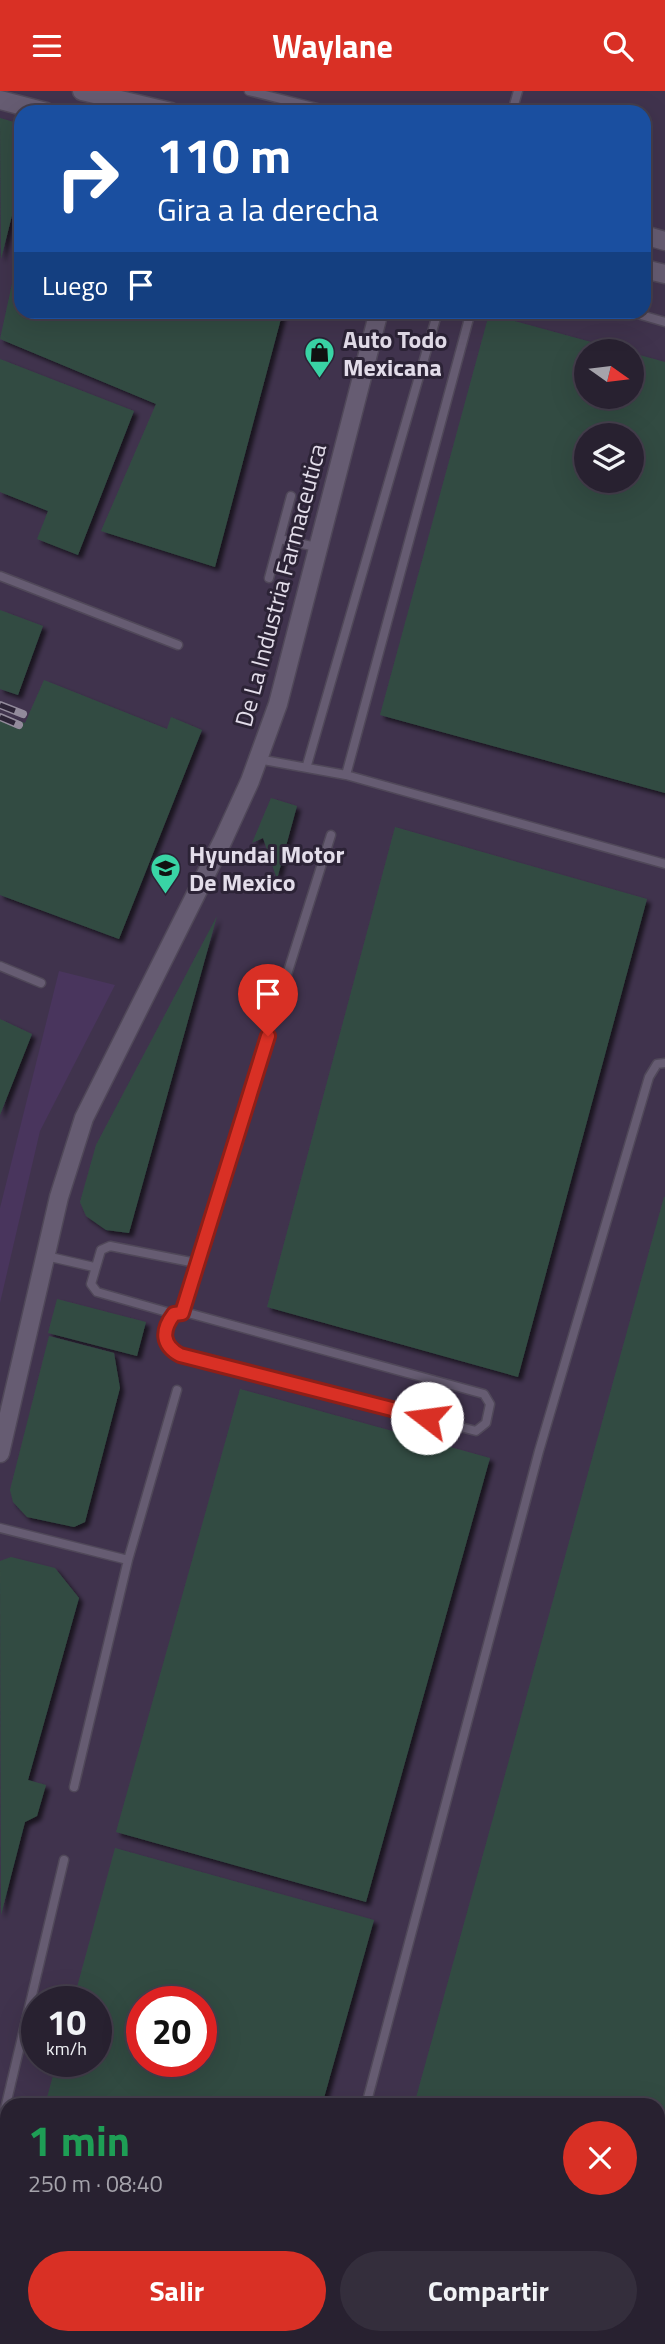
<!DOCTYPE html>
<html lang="es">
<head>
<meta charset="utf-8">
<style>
  :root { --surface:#282130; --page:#342e3c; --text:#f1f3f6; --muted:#a5a3ab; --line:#443e4c; --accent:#d93025 }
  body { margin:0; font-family:"Titillium Web",sans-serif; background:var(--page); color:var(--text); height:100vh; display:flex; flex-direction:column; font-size:26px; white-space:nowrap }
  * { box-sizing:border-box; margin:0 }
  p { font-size:23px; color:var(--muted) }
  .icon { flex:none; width:38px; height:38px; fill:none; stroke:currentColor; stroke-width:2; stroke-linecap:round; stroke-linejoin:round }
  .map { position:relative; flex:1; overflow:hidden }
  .panel { position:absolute; left:0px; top:2007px; width:665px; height:247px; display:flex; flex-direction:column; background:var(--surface); border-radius:21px 21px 0 0; box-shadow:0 7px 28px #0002,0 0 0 2px var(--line) }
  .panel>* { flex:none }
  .hud { position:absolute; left:14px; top:14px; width:637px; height:214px; border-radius:21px; box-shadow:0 7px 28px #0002,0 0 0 2px var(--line); background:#1a4fa0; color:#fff; overflow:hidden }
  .needle { width:46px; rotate:104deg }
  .fabs { position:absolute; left:574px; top:248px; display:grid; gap:14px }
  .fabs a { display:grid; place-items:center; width:70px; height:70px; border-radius:50%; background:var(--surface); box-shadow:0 7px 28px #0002,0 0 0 2px var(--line); font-size:35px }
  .speed { position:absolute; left:21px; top:1895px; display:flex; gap:14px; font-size:35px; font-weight:700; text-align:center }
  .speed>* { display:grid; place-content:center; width:91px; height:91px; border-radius:50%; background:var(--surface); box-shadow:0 7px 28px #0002,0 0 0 2px var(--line); line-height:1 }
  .speed small { font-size:18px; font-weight:400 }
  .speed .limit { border:10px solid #d22; background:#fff; color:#111 }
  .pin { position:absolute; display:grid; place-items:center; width:60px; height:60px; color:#fff; margin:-72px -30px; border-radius:50% 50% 50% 0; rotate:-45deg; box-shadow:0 0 7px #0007 }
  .pin .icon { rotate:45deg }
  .me { position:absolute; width:77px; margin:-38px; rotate:285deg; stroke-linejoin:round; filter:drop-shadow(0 0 5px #0008) }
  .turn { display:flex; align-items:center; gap:24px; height:147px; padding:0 28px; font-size:32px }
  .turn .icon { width:91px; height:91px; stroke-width:2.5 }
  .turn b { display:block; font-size:49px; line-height:60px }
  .then { display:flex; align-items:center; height:66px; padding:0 28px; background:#0003; gap:14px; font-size:26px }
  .round { display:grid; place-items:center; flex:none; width:74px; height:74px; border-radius:37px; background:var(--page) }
  .head { display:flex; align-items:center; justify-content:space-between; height:119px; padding:0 28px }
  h1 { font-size:42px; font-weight:700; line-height:52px; color:#1e9e55 }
  .cta { display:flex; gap:14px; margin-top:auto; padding:14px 28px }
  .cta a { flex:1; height:80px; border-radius:42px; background:var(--accent); color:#fff; font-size:28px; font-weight:700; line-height:80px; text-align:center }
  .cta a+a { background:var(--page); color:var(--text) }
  header { display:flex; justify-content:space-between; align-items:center; height:91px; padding:0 28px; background:var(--accent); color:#fff; font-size:32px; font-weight:700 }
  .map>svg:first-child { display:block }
  .built { fill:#40334d; fill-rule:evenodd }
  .green { fill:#49355d }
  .building { fill:#324c42; fill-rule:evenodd; filter:url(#shadow) }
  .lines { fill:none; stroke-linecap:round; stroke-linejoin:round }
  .lane-casing { stroke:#504859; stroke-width:11 }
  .secondary-casing { stroke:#504859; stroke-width:21 }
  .lane { stroke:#665c72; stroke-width:8 }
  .secondary { stroke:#665c72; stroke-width:18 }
  .rail-casing { stroke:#928a9b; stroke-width:8 }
  .rail { stroke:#2c2336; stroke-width:5; stroke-dasharray:16; stroke-linecap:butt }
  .route-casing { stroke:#8d1f18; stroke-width:18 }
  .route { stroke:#d93025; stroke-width:12 }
  .labels { text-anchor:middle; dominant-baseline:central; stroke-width:6; stroke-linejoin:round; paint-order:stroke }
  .poi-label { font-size:24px; font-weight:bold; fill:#e3ddea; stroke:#2c2336; text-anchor:start }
  .street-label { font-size:24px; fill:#e3ddea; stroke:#2c2336 }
</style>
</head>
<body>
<header><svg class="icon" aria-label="menu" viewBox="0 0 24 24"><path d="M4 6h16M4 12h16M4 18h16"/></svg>Waylane<svg class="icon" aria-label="search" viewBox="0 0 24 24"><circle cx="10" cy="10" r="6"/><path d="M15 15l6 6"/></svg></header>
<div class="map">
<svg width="665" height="2253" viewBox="0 0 665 2253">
  <defs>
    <filter id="shadow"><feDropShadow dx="4" dy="4" stdDeviation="2" flood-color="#0009"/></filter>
  </defs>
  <rect width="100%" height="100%" fill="#362c40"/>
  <path class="built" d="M0,0H665V2253H0ZM21,21H644V220H21ZM586,261H632V306H586ZM586,345H632V390H586ZM37,1911H96V1970H37ZM142,1911H201V1970H142ZM7,2014H658V2247H7Z"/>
  <path class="green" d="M59,880L115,894L40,1040L0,1212V1117Z"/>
  <path class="building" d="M0,27L21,33V89L1,168Z
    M20,156L21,220H283L215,476L101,440L156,313L0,248Z
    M489,223L624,260L586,261V306H632V262L665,271V702L380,624ZM586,345H632V390H586Z
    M0,268L134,320L78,464L37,448L48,420L0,401Z
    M0,519L43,535L18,604L0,598Z
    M44,589L167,638L171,626L202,639L119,848L0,804V623L25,632Z
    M271,707L297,715L277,788L263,747L252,752Z
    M395,736L647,808L518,1286L267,1216Z
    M217,825L129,1142L106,1139L86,1125L80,1111L96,1054Z
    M0,928L32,943L0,1024Z
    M664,1106H665V2169L658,2167V2014H414Z
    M57,1208L146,1231L137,1265L48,1242Z
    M49,1245L114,1262L120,1297L85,1431L74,1436L27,1426L13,1411L10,1399Z
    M240,1298L490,1367L366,1811L116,1741Z
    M11,1466L55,1477L79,1507L28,1689L46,1694L37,1725L25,1731L1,1824L0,1470Z
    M115,1757L374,1829L322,2014H45L57,1970H96V1911H73ZM142,1911H201V1970H142Z
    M6,2155L7,2247H256L254,2253H0V2177Z"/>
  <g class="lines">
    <defs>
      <path id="lane" d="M249,0L333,21
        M362,21H370
        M512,21L518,0
        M627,220L665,231
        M280,448L316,456
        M0,485L178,554
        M269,487L291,405
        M258,668L346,684L665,773
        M307,674L438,220
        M346,684L471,220
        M0,875L41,892
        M46,1165L94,1176
        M196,1172L331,744
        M174,1223C161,1240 162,1254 180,1264L476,1340L486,1332L490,1313L484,1303L188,1222L174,1223L97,1201L91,1193L101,1159L110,1155L196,1172L182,1221
        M0,1437L128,1469
        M74,1696L128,1469L177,1299
        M366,2014L539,1360L649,986L657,973L665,972
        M0,2039L64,1769
        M658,2204L665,2206"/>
      <path id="secondary" d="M82,0L171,21
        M0,9L46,21
        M644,144L665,150
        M644,178L665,183
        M0,1362L59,1106L84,1027L223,749L250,690L278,613L379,220"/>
    </defs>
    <use href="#lane" class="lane-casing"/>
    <use href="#secondary" class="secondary-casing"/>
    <use href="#lane" class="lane"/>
    <use href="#secondary" class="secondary"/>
    <defs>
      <path id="rail" d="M0,614L23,623
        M0,626L19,634"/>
    </defs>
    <use href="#rail" class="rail-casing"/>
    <use href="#rail" class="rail"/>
  </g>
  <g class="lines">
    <defs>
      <path id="route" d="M268,945L182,1222L174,1223C161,1240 162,1254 180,1264L427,1327"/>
    </defs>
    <use href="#route" class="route-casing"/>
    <use href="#route" class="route"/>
  </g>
  <defs>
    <symbol id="shop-pin" viewBox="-11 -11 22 30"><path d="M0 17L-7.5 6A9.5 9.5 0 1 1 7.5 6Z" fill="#39d4a5" stroke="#2c2336"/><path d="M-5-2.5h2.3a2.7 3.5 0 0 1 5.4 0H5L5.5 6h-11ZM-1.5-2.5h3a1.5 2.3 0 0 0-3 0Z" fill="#111"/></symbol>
    <symbol id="university-pin" viewBox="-11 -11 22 30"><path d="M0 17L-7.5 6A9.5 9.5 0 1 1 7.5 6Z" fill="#39d4a5" stroke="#2c2336"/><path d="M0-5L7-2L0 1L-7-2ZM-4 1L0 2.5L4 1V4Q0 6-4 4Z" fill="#111"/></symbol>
  </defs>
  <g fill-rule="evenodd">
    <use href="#shop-pin" x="302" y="244" width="35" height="47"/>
    <use href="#university-pin" x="148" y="760" width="35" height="47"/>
  </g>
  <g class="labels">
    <g class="poi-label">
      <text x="343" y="248">Auto Todo<tspan x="343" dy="28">Mexicana</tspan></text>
      <text x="189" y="763">Hyundai Motor<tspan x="189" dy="28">De Mexico</tspan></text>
    </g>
    <g class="street-label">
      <text transform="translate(280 494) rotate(-75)">De La Industria Farmaceutica</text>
    </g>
  </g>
</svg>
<div class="fabs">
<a><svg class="needle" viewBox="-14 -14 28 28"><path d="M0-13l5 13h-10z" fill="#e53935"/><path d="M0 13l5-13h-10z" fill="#a5a3ab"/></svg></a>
<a><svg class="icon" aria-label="layers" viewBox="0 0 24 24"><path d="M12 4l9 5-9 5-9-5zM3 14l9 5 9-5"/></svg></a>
</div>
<div class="speed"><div>10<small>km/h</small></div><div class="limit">20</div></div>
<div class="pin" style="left:268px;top:945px;background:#d93025"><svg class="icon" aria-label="arrive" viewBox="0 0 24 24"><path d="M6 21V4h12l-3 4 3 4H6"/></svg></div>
<svg class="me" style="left:427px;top:1327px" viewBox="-20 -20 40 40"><circle r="19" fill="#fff"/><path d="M0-13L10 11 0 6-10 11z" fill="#d93025"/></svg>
<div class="hud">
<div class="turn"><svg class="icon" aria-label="right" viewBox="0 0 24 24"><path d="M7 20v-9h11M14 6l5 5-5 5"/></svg><div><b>110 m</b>Gira a la derecha</div></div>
<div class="then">Luego<svg class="icon" aria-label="arrive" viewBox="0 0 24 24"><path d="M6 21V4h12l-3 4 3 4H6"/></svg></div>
</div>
<section class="panel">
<div class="head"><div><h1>1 min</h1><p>250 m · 08:40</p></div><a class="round" style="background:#d93025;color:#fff"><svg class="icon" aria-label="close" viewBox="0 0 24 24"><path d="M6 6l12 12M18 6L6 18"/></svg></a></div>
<div class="cta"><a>Salir</a><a>Compartir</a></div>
</section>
</div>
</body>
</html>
